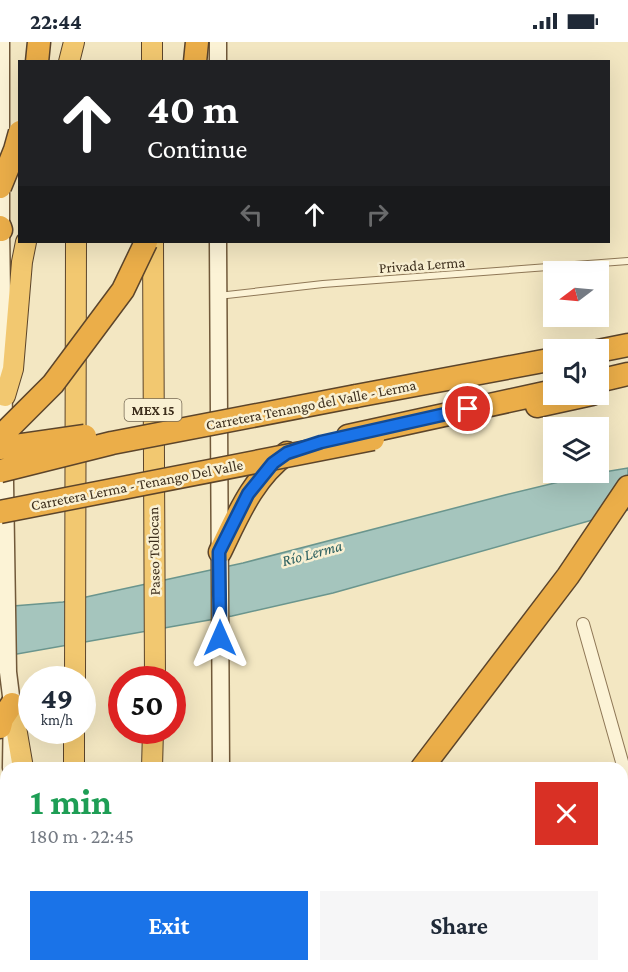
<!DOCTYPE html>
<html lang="en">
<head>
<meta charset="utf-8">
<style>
  :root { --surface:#fff; --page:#f6f6f7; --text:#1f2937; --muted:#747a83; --accent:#1a73e8 }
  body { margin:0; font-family:"Crimson Pro",serif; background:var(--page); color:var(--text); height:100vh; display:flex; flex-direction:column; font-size:22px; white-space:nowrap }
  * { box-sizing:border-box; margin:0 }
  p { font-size:20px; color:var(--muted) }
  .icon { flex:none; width:33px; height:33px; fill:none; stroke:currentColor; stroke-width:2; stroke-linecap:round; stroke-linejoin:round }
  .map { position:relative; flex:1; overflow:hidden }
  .side { position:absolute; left:0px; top:720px; width:628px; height:210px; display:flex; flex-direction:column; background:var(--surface); border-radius:18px 18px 0 0; box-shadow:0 6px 24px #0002 }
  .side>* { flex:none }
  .top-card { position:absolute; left:18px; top:18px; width:592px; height:183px; border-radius:0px; box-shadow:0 6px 24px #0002; background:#202124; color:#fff; overflow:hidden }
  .needle { width:39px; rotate:254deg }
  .buttons { position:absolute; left:543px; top:219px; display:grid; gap:12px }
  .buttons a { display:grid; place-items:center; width:66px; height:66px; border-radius:0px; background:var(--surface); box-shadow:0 6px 24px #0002; font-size:30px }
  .speed { position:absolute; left:18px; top:624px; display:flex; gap:12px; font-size:30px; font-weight:700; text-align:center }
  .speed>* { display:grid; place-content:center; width:78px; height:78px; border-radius:50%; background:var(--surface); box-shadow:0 6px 24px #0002; line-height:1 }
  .speed small { font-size:15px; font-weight:400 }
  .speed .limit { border:9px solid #d22; background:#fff; color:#111 }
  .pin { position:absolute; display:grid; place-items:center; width:51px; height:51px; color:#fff; margin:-26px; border:3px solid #fff; border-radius:50%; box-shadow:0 2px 6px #0007 }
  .me { position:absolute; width:66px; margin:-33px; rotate:0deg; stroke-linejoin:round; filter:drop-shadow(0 0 4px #0008) }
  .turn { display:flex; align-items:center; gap:21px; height:126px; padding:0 30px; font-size:27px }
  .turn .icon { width:78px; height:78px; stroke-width:2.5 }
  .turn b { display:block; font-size:42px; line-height:51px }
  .lanes { display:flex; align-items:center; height:57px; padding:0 30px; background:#0003; justify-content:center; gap:30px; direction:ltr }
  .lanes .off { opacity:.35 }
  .round { display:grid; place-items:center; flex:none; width:63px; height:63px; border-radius:0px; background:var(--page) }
  .head { display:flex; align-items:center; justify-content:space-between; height:102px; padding:0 30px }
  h1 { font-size:36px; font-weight:700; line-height:45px; color:#1e9e55 }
  .action { display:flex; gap:12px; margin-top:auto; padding:12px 30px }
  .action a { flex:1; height:69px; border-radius:0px; background:var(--accent); color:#fff; font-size:24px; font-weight:700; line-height:69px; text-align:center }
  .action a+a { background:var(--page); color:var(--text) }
  .status { display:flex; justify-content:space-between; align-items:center; height:42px; padding:0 30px; background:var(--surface); direction:ltr }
  .status svg { height:16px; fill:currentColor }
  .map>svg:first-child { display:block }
  .water { fill:#a5c5bd; stroke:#6a958d; stroke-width:1.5 }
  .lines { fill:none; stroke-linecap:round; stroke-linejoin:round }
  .service-casing { stroke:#8f7857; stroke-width:8 }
  .minor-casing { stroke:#8f7857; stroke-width:14 }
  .secondary-casing { stroke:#71593a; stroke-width:19 }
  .primary-casing { stroke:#5c452b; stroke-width:22 }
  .trunk-casing { stroke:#5c452b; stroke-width:22 }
  .motorway-casing { stroke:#5c452b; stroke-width:25 }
  .service { stroke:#fcf3d6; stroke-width:6 }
  .minor { stroke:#fcf3d6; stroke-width:12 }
  .secondary { stroke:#fcf3d6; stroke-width:16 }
  .primary { stroke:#fae196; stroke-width:20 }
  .trunk { stroke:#f2c870; stroke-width:20 }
  .motorway { stroke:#ebae49; stroke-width:22 }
  .motorway-bridge-casing { stroke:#5c452b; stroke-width:25; stroke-linecap:butt }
  .motorway-bridge { stroke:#ebae49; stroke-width:22 }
  .route-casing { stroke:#114b97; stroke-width:15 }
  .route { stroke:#1a73e8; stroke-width:10 }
  .labels { text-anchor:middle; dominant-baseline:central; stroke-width:5; stroke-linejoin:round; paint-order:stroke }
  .shield { fill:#f9f0d2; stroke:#756853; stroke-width:1.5 }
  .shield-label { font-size:14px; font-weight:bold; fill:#3d2e1c }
  .street-label { font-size:15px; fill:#3d2e1c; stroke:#f9f0d2 }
  .water-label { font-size:16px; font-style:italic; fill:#2a5f5f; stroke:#f9f0d2 }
</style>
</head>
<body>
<div class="status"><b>22:44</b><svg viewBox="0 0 49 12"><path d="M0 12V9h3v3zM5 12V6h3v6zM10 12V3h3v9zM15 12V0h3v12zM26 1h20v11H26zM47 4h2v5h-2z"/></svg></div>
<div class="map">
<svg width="628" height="930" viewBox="0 0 628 930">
  <rect width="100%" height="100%" fill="#f3e7c2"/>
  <path class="water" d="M628,426V468L333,551L232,574L0,615V565L63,560L243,521L505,453L592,432Z"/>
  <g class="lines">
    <defs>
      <path id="service" d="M218,254L323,242L628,219"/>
      <path id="minor" d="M583,582L628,741
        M622,896L628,891
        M565,930L577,924"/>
      <path id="secondary" d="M1,0V188L8,630L12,662L11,726
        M218,20V0
        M218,200L221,726
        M10,930V924
        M220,930V924"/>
      <path id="primary" d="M198,930V924"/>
      <path id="trunk" d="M152,0V20
        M69,20L74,0
        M153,200L155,638
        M5,354L13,327L22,220L26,200
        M75,638L76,200
        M12,662L23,726
        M74,726V688
        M152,726L153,688
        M63,924L64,930
        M146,930V924"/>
      <path id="motorway" d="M37,20L39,0
        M195,20L197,0
        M0,185L1,188
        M598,309L628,303
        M598,339L628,332
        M356,354L554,317
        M537,364L592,352
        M348,394L554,349
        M220,510C238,473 253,436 287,411
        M0,685L2,677L12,662
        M422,726L568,534L628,445
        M267,930L272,924"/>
    </defs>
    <use href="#service" class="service-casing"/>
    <use href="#minor" class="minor-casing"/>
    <use href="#secondary" class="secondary-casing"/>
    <use href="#primary" class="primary-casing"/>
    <use href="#trunk" class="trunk-casing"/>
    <use href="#motorway" class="motorway-casing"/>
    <use href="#service" class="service"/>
    <use href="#minor" class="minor"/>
    <use href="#secondary" class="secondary"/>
    <use href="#primary" class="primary"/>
    <use href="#trunk" class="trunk"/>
    <use href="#motorway" class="motorway"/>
    <defs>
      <path id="motorway-bridge" d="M0,145L15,108L20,90
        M0,395L53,342L123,248L146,200
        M0,406L85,394
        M0,429L112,401L356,354
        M0,470L373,397"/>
    </defs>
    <use href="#motorway-bridge" class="motorway-bridge-casing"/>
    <use href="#motorway-bridge" class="motorway-bridge"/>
  </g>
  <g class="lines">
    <defs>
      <path id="route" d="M220,596L219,510L248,452L273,421L287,411L321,400L468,367"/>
    </defs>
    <use href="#route" class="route-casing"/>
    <use href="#route" class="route"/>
  </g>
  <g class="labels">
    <rect class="shield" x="124.5" y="357" width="57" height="22" rx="4.5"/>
    <g class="shield-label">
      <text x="153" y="368">MEX 15</text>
    </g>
    <g class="street-label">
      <text transform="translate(422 223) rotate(-4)">Privada Lerma</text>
      <text transform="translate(311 363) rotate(-11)">Carretera Tenango del Valle - Lerma</text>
      <text transform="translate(137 443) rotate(-11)">Carretera Lerma - Tenango Del Valle</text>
      <text transform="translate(154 509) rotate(-91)">Paseo Tollocan</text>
    </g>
    <g class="water-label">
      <text transform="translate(312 511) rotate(-15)">Río Lerma</text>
    </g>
  </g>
</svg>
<div class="buttons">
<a><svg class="needle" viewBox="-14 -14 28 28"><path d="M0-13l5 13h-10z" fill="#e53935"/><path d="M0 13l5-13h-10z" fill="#747a83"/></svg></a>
<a><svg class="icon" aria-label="sound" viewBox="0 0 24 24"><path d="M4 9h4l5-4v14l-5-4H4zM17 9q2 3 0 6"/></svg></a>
<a><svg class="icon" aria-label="layers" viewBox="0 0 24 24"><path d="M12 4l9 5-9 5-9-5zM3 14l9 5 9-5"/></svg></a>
</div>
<div class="speed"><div>49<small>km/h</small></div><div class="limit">50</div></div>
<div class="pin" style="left:468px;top:367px;background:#d93025"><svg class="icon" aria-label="arrive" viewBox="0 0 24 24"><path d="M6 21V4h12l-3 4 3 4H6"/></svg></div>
<svg class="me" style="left:220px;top:596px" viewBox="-20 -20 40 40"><path d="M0-17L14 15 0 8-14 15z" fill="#1a73e8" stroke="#fff" stroke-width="4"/></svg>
<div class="top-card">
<div class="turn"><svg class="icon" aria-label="ahead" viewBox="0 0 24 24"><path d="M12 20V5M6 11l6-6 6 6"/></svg><div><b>40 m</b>Continue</div></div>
<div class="lanes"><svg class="icon off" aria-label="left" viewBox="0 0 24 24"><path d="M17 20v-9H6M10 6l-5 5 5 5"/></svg><svg class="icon" aria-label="ahead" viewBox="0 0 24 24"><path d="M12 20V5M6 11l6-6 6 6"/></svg><svg class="icon off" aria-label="right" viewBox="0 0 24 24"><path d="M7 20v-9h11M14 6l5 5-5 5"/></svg></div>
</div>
<section class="side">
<div class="head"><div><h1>1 min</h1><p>180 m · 22:45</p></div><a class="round" style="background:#d93025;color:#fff"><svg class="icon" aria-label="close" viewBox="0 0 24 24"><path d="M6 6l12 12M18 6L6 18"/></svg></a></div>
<div class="action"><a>Exit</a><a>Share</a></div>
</section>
</div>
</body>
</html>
